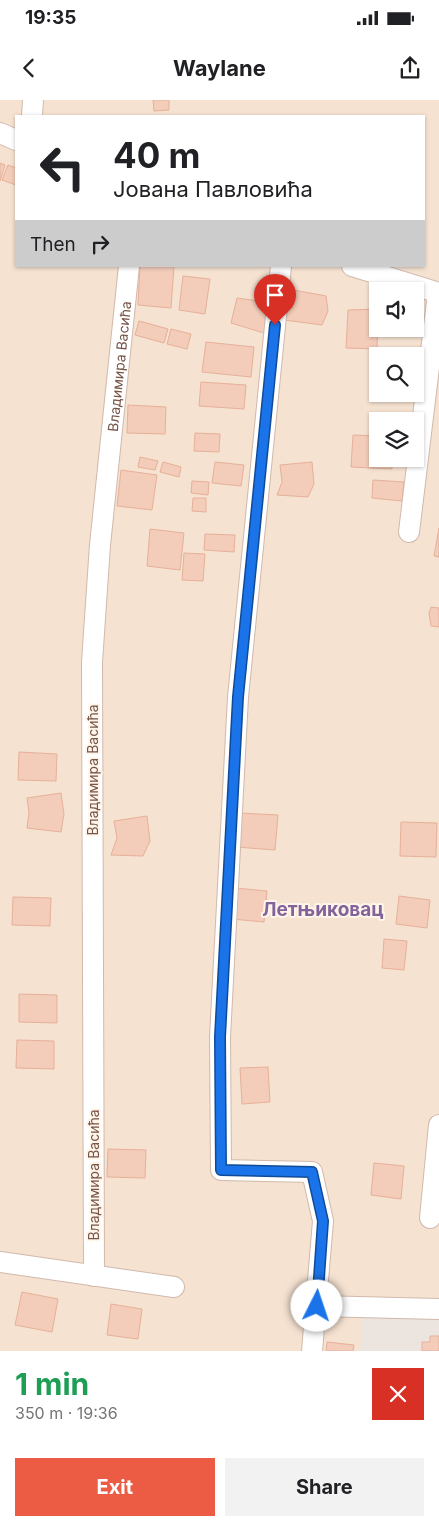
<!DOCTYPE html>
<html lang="en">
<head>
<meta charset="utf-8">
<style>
  :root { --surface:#fff; --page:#f2f2f2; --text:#202124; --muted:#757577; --accent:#ec5b44 }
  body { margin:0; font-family:Inter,sans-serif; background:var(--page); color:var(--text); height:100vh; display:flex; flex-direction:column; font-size:19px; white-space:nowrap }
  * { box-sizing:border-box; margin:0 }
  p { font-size:16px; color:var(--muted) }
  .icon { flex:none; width:28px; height:28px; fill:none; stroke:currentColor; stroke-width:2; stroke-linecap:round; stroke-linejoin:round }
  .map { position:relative; height:1251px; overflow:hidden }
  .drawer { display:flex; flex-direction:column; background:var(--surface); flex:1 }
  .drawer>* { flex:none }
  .banner { position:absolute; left:15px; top:15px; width:410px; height:152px; border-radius:0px; box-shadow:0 1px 4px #0004; background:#fff; color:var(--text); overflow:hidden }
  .buttons { position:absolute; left:369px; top:182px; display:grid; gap:10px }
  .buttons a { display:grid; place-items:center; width:55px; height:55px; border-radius:0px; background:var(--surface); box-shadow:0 1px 4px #0004; font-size:25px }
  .pin { position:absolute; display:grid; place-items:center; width:42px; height:42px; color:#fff; margin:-51px -21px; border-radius:50% 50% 50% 0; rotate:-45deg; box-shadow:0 0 5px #0007 }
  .pin .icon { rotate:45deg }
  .me { position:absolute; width:55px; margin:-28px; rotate:4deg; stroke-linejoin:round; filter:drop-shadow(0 0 4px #0008) }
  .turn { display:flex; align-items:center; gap:18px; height:105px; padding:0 15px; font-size:22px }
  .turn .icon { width:65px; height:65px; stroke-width:2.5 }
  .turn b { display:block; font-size:35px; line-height:42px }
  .then { display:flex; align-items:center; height:48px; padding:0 15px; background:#0003; gap:10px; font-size:19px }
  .round { display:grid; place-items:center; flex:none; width:52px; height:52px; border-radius:0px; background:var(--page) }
  .headline { display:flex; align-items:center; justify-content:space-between; height:85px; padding:0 15px }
  h1 { font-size:30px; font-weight:700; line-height:38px; color:#1e9e55 }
  .primary-button { display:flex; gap:10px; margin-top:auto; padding:10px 15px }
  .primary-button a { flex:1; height:58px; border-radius:0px; background:var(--accent); color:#fff; font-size:20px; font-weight:700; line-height:58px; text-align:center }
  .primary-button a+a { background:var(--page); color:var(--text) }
  .status { display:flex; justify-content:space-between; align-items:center; height:35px; padding:0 25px; background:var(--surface); direction:ltr }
  .status svg { height:14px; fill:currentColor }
  header { display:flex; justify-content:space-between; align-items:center; height:65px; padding:0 15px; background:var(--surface); font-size:22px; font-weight:700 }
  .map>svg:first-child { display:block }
  .residential { fill:#f5e2d1; fill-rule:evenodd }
  .industrial { fill:#ece4de }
  .building { fill:#f3ccba; stroke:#e7b099 }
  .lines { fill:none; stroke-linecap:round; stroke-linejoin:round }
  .minor-casing { stroke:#d1b9ac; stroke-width:22 }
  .minor { stroke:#fff; stroke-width:20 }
  .route-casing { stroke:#114b97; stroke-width:12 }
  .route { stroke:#1a73e8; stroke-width:9 }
  .labels { text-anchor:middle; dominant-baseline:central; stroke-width:4; stroke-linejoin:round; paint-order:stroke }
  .street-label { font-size:14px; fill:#765548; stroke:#fff5ea }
  .district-label { font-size:19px; font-weight:bold; fill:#83639a; stroke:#fff5ea }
</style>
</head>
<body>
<div class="status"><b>19:35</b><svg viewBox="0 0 49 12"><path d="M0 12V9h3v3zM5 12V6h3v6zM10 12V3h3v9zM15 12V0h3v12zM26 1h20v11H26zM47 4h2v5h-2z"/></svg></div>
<header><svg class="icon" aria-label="back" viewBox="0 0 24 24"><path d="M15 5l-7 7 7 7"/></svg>Waylane<svg class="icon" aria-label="share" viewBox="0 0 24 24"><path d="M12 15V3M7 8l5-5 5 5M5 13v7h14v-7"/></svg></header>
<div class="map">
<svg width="439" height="1251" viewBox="0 0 439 1251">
  <rect width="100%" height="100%" fill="#fdf1e3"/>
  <path class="residential" d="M0,0H439V1251H0ZM16,16H424V166H16ZM378,191H415V229H378ZM378,256H415V294H378ZM378,321H415V359H378Z"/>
  <path class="industrial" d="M362,1217L439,1219V1251H360Z"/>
  <path class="building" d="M153,0H169V10L154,11Z
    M0,63L5,65L0,81Z
    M8,65L16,68V85L2,80Z
    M140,166H174L171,208L138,205Z
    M183,176L210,179L205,214L179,210Z
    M288,189L326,196L328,211L322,225L284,220L290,206Z
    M237,198L266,202L269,216L264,233L231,223Z
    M378,209L377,249L346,248L348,210Z
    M139,221L168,229L164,243L135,235Z
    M171,229L191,234L187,249L167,244Z
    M206,242L254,247L251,277L202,272Z
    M201,282L246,285L244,309L199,306Z
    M128,305L166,307L165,334L127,333Z
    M195,333L220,334L219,352L194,351Z
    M353,335L378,336V359H392V369L351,367Z
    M140,357L158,361L155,370L138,367Z
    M163,362L181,367L179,377L160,372Z
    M215,362L244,365L241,386L212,383Z
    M312,362L314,384L308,397L277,395L282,382L280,365Z
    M121,370L157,375L152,410L117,406Z
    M373,380L404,382L402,401L372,398Z
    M192,381L209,382L208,395L191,393Z
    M193,398H206V412L192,411Z
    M439,428V457L434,456Z
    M150,429L184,433L180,470L147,466Z
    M205,434L235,435L234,452L204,450Z
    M184,453L205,454L203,481L182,480Z
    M431,507L439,508V527L431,526L429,513Z
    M19,652L57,654L56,681L18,680Z
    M61,693L64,714L61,732L27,728L29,713L27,698Z
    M239,713L278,715L275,750L236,747Z
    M147,716L150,741L143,756L111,755L117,738L114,721Z
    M401,722L437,723L436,757L400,756Z
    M235,788L267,791L264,822L232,819Z
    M399,796L430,800L427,828L396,824Z
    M13,797L51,798L50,826L12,825Z
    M384,839L407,841L404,870L382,868Z
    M19,894L57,895V923L19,922Z
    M17,940L54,941V969L16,968Z
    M268,967L270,1002L242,1004L240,968Z
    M108,1049L146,1050L145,1078L107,1077Z
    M374,1063L404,1066L401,1099L371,1095Z
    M22,1192L58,1199L52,1232L15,1225Z
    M111,1204L142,1209L138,1239L107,1235Z
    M430,1236H439V1251H422V1242H430Z
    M327,1242L354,1245L353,1251H326Z"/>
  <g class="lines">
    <defs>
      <g id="minor">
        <path d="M32,16L33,0"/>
        <path d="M0,33L16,40"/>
        <path d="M281,166L238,597L220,937L221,1070L312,1072L323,1121L312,1251"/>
        <path d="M352,166L439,193"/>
        <path d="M409,432L438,193"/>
        <path d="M430,1118L439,1025"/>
        <path d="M0,1162L174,1187"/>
        <path id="s1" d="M94,1176L92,562L100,445L129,166"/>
        <path d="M317,1206L439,1209"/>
      </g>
    </defs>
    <use href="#minor" class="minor-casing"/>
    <use href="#minor" class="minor"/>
  </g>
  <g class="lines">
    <defs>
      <path id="route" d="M275,225L238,597L220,937L221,1070L312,1072L323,1121L317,1206"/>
    </defs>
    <use href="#route" class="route-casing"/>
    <use href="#route" class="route"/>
  </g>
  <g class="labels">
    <g class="street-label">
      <text stroke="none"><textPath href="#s1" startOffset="911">Владимира Васића</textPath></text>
      <text transform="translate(92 670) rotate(-90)">Владимира Васића</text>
      <text transform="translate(93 1075) rotate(-90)">Владимира Васића</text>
    </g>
    <g class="district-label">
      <text x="323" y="809">Летњиковац</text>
    </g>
  </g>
</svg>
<div class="buttons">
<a><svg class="icon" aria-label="sound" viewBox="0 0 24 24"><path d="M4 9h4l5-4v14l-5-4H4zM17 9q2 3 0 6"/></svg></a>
<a><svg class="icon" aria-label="search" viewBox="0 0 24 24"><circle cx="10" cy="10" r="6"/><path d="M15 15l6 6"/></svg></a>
<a><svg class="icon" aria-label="layers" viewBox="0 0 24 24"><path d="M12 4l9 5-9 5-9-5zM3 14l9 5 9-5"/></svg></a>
</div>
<div class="pin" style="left:275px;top:225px;background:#d93025"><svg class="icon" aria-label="arrive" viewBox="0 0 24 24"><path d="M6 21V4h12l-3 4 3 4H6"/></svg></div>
<svg class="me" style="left:317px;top:1206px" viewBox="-20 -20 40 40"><circle r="19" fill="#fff"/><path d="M0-13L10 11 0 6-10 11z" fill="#1a73e8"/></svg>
<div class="banner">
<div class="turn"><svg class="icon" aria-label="left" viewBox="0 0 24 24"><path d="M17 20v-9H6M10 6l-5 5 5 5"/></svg><div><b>40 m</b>Јована Павловића</div></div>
<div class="then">Then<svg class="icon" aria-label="right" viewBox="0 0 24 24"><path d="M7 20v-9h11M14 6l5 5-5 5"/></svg></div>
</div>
</div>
<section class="drawer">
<div class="headline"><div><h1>1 min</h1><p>350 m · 19:36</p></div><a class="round" style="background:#d93025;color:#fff"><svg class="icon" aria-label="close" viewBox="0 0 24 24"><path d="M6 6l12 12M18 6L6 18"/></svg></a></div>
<div class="primary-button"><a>Exit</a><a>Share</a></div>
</section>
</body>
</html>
